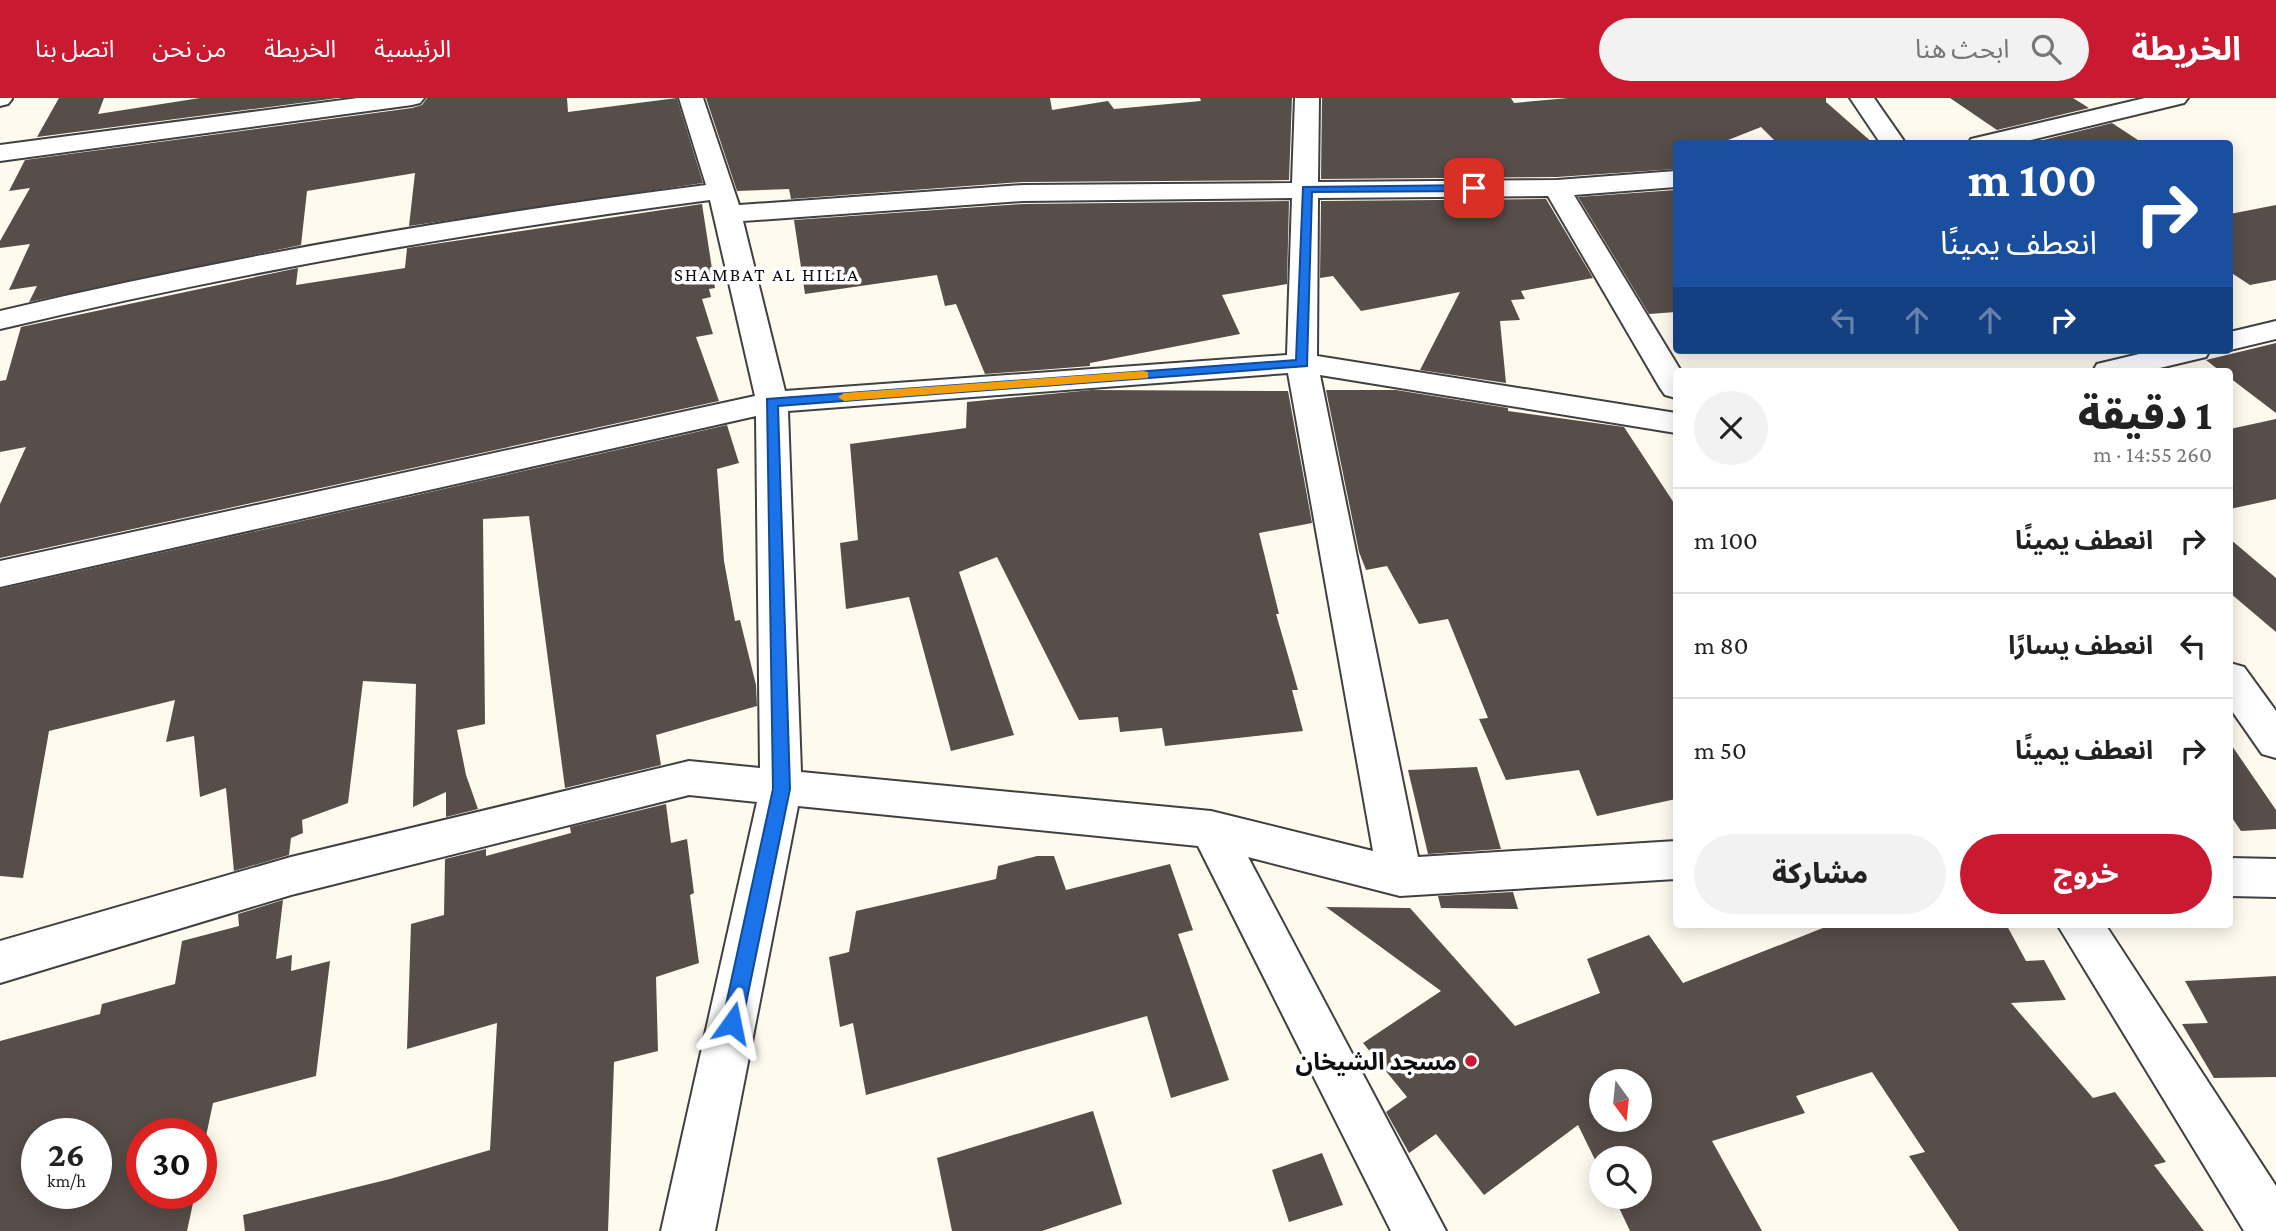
<!DOCTYPE html>
<html lang="ar">
<head>
<meta charset="utf-8">
<style>
  :root { --surface:#fff; --page:#f2f2f2; --text:#222; --muted:#767676; --line:#e0e0e0; --accent:#c91a31 }
  body { margin:0; font-family:"Crimson Pro","Noto Sans Arabic",serif; background:var(--page); color:var(--text); direction:rtl; height:100vh; display:flex; flex-direction:column; font-size:26px; white-space:nowrap }
  * { box-sizing:border-box; margin:0 }
  p { font-size:23px; color:var(--muted) }
  .icon { flex:none; width:38px; height:38px; fill:none; stroke:currentColor; stroke-width:2; stroke-linecap:round; stroke-linejoin:round }
  .map { position:relative; flex:1; overflow:hidden; direction:ltr }
  .side { position:absolute; left:1673px; top:270px; width:560px; height:560px; display:flex; flex-direction:column; background:var(--surface); border-radius:7px; box-shadow:0 4px 18px #0003; direction:rtl }
  .side>* { flex:none }
  .top-card { position:absolute; left:1673px; top:42px; width:560px; height:214px; border-radius:7px; box-shadow:0 4px 18px #0003; direction:rtl; background:#1a4fa0; color:#fff; overflow:hidden }
  .needle { width:46px; rotate:165deg }
  .buttons { position:absolute; left:1589px; top:971px; display:grid; gap:14px }
  .buttons a { display:grid; place-items:center; width:63px; height:63px; border-radius:50%; background:var(--surface); box-shadow:0 4px 18px #0003; font-size:35px }
  .speed { position:absolute; left:21px; top:1020px; display:flex; gap:14px; font-size:35px; font-weight:700; text-align:center }
  .speed>* { display:grid; place-content:center; width:91px; height:91px; border-radius:50%; background:var(--surface); box-shadow:0 4px 18px #0003; line-height:1 }
  .speed small { font-size:18px; font-weight:400 }
  .speed .limit { border:10px solid #d22; background:#fff; color:#111 }
  .pin { position:absolute; display:grid; place-items:center; width:60px; height:60px; color:#fff; margin:-30px; border-radius:14px; box-shadow:0 4px 10px #0006 }
  .me { position:absolute; width:77px; margin:-38px; rotate:12deg; stroke-linejoin:round; filter:drop-shadow(0 0 5px #0008) }
  .turn { display:flex; align-items:center; gap:24px; height:147px; padding:0 21px; font-size:32px }
  .turn .icon { width:91px; height:91px; stroke-width:2.5 }
  .turn b { display:block; font-size:49px; line-height:60px }
  .lanes { display:flex; align-items:center; height:66px; padding:0 21px; background:#0003; justify-content:center; gap:35px; direction:ltr }
  .lanes .off { opacity:.35 }
  .round { display:grid; place-items:center; flex:none; width:74px; height:74px; border-radius:37px; background:var(--page) }
  .head { display:flex; align-items:center; justify-content:space-between; height:119px; padding:0 21px }
  h1 { font-size:42px; font-weight:800; line-height:52px }
  .action { display:flex; gap:14px; margin-top:auto; padding:14px 21px }
  .action a { flex:1; height:80px; border-radius:42px; background:var(--accent); color:#fff; font-size:28px; font-weight:800; line-height:80px; text-align:center }
  .action a+a { background:var(--page); color:var(--text) }
  ul { padding:0; list-style:none }
  li { display:flex; align-items:center; gap:21px; height:105px; padding:0 21px; border-top:2px solid var(--line) }
  li div { flex:1 }
  li b { display:block; font-size:26px }
  li em { font-style:normal }
  header { display:flex; align-items:center; gap:42px; box-sizing:border-box; height:98px; padding:0 35px; background:var(--accent); color:#fff }
  header strong { font-size:33px }
  nav { display:flex; gap:38px; margin-inline-start:auto; font-size:24px }
  .search { width:490px; height:63px; background:var(--page); display:flex; align-items:center; gap:18px; box-sizing:border-box; padding:0 24px; border-radius:38px; color:var(--muted); font-size:26px }
  .map>svg:first-child { display:block }
  .building { fill:#574d49; fill-rule:evenodd }
  .lines { fill:none; stroke-linecap:round; stroke-linejoin:round }
  .minor-casing { stroke:#404040; stroke-width:4 }
  .minor { fill:#fff; fill-rule:evenodd }
  .route { fill:#1a73e8; stroke:#114b97; stroke-width:2 }
  .slow { fill:#f59e0b }
  .poi-dot { fill:#c91a31; stroke:#fff; stroke-width:2.5 }
  .labels { text-anchor:middle; dominant-baseline:central; stroke-width:7; stroke-linejoin:round; paint-order:stroke }
  .far-neighbourhood-label { font-size:19px; letter-spacing:2px; fill:#0d0d0d; stroke:#fff }
  .near-poi-label { font-size:24px; font-weight:bold; fill:#0d0d0d; stroke:#fff; text-anchor:end }
</style>
</head>
<body>
<header>
<strong>الخريطة</strong>
<div class="search"><svg class="icon" aria-label="search" viewBox="0 0 24 24"><circle cx="10" cy="10" r="6"/><path d="M15 15l6 6"/></svg>ابحث هنا</div>
<nav><a>الرئيسية</a><a>الخريطة</a><a>من نحن</a><a>اتصل بنا</a></nav>
</header>
<div class="map">
<svg width="2276" height="1133" viewBox="0 0 2276 1133">
  <rect width="100%" height="100%" fill="#fffaee"/>
  <path class="building" d="M59,0H104L98,16L200,0H338L37,39Z
    M427,0H567L568,14L677,0L703,85L409,128L415,75L307,93L301,147L29,204L37,188L9,192L30,146L0,150V143L30,90L9,93L25,62L412,10L422,7Z
    M706,0H1050L1052,12L1108,3L1114,11L1201,3L1200,0H1292L1289,82L1023,84L791,101L789,91L737,93Z
    M1322,0H1511L1514,5L1568,0H1826V4L1874,46H1778L1761,29L1718,46H1676V71L1557,79L1321,81Z
    M1950,0H2073L2089,10L1997,32Z
    M2112,25L2144,46H2027Z
    M1676,92V214L1649,216L1578,99Z
    M1546,101L1593,180L1521,193L1525,201L1511,202L1520,222L1500,223L1506,285L1420,272L1460,194L1361,213L1333,178L1320,180L1321,103Z
    M1289,103L1287,186L1222,197L1240,236L1090,265V268L985,276L956,206L945,208L937,177L805,196L794,122L1023,106Z
    M702,106L715,190L709,191L711,199L702,201L713,236L696,239L719,303L0,460V406L26,349L0,354V283L6,282L21,229L298,170L296,187L405,170L407,150Z
    M2276,107V182L2250,187L2230,174V116Z
    M2276,245V315L2230,280V273H2220L2206,262Z
    M1092,292L1288,293L1312,425L1259,435L1279,516H1276L1298,592H1292L1303,633L1165,648L1162,630L1120,634L1118,619L1079,622L997,459L959,474L1014,637L951,653L909,499L846,511L840,445L858,442L850,346L966,330L967,304Z
    M1326,292H1396L1508,310V313L1624,329L1676,408V701L1597,718L1579,672L1506,682L1479,621L1488,620L1448,521L1419,526L1387,468L1366,472L1359,454Z
    M2276,321V401L2230,411V331Z
    M727,327L739,365L717,371L724,463L735,523L740,522L756,587L757,608L656,637L661,667L565,690L529,418L483,421L485,626L457,632L466,677L478,711L446,719V694L413,709L416,586L363,583L348,705L302,722L303,735L291,740L289,757L234,773L226,690L200,699L194,638L166,644L175,602L49,633L23,780L0,778V491Z
    M2230,441L2276,480V534L2230,495Z
    M2230,645L2276,712V731L2241,733L2230,717Z
    M1477,669L1501,751L1428,756L1408,672Z
    M666,706L671,745L687,741L694,795L690,797L699,865L656,879L658,953L614,964L608,1133H245L243,1117L390,1081L490,1052L497,925L407,951L411,826L444,817L445,761L486,751V758L571,735L570,729Z
    M1037,758H1054L1066,792L1170,766L1193,832L1178,836L1229,982L1171,1000L1147,918L866,997L853,925L840,929L829,859L849,854L856,813L996,781L998,768Z
    M1513,794L1518,811L1441,810L1438,798Z
    M283,802L276,861L292,857L291,873L330,863L316,978L213,1005L201,1062V1036H142V1096H195L187,1133H0V943L100,916L102,906L175,886L182,843L239,828L238,816ZM37,1036H96V1096H37Z
    M1326,809L1410,810L1515,928L1600,895L1587,861L1649,837L1683,885L1833,826H2006L2026,863L2044,862L2066,902L2011,905L2093,1000L2115,994L2166,1064L2154,1067L2204,1133H1959L1909,1058L1925,1054L1872,974L1796,998L1805,1015L1712,1043L1762,1133H1630L1614,1099H1640V1060H1601V1074L1578,1027L1484,1097L1436,1036L1409,1055L1386,1014L1407,999L1363,945L1441,893ZM1601,984H1640V1022H1601Z
    M2276,878V979L2214,980L2182,926L2208,925L2185,883Z
    M1093,1013L1122,1106L1042,1133H952L937,1060Z
    M1322,1055L1343,1107L1289,1124L1272,1072Z"/>
  <g class="lines">
    <defs>
      <path id="minor" d="M0,0H12V1L8,6L0,8Z
        M358,0H424L420,5L412,7L0,63V47Z
        M679,0H703L739,107L1023,87L1292,85L1295,0H1319L1318,84L1557,82L1676,73V89L1574,97L1681,273H1676V300L1665,297L1660,290L1548,98L1318,100L1317,258L1676,315V335L1320,277L1418,759L1676,743V781L1400,798L1248,759L1446,1133H1391L1198,748L798,708L715,1133H661L757,704L689,697L291,797L0,885V843L291,759L689,663L760,670L756,318L0,489V463L755,298L710,102C472,133 234,175 0,231V213C232,158 469,117 706,87ZM1292,100L1287,257L785,293L743,123L1023,103ZM1288,275L1373,753L1211,713L801,674L788,313Z
        M1850,0H1874L1906,46H1881Z
        M2145,0H2188L2184,5L2014,46H1968L1971,41Z
        M2276,223V241L2230,252V234Z
        M2156,252H2210L2206,259L2147,273H2093L2097,266Z
        M2230,565L2244,569L2276,613V660L2262,656L2230,610Z
        M2230,760L2276,761V799L2230,798Z
        M2057,826H2105L2276,1088V1133H2244Z"/>
    </defs>
    <use href="#minor" class="minor-casing"/>
    <use href="#minor" class="minor"/>
  </g>
  <path class="route" d="M1474,87L1478,88V93L1312,94L1307,268L778,308L790,691L742,925L739,931L732,934L725,931L722,925L773,691L767,301L1296,262L1303,89Z"/>
  <path class="slow" d="M1143,273L1148,274V280L844,303L838,299L844,295Z"/>
  <circle class="poi-dot" cx="1471" cy="963" r="7"/>
  <g class="labels">
    <g class="far-neighbourhood-label">
      <text x="767" y="176">SHAMBAT AL HILLA</text>
    </g>
    <g class="near-poi-label">
      <text x="1457" y="963">مسجد الشيخان</text>
    </g>
  </g>
</svg>
<div class="buttons">
<a><svg class="needle" viewBox="-14 -14 28 28"><path d="M0-13l5 13h-10z" fill="#e53935"/><path d="M0 13l5-13h-10z" fill="#767676"/></svg></a>
<a><svg class="icon" aria-label="search" viewBox="0 0 24 24"><circle cx="10" cy="10" r="6"/><path d="M15 15l6 6"/></svg></a>
</div>
<div class="speed"><div>26<small>km/h</small></div><div class="limit">30</div></div>
<div class="pin" style="left:1474px;top:90px;background:#d93025"><svg class="icon" aria-label="arrive" viewBox="0 0 24 24"><path d="M6 21V4h12l-3 4 3 4H6"/></svg></div>
<svg class="me" style="left:732px;top:925px" viewBox="-20 -20 40 40"><path d="M0-17L14 15 0 8-14 15z" fill="#1a73e8" stroke="#fff" stroke-width="4"/></svg>
<div class="top-card">
<div class="turn"><svg class="icon" aria-label="right" viewBox="0 0 24 24"><path d="M7 20v-9h11M14 6l5 5-5 5"/></svg><div><b>100 m</b>انعطف يمينًا</div></div>
<div class="lanes"><svg class="icon off" aria-label="left" viewBox="0 0 24 24"><path d="M17 20v-9H6M10 6l-5 5 5 5"/></svg><svg class="icon off" aria-label="ahead" viewBox="0 0 24 24"><path d="M12 20V5M6 11l6-6 6 6"/></svg><svg class="icon off" aria-label="ahead" viewBox="0 0 24 24"><path d="M12 20V5M6 11l6-6 6 6"/></svg><svg class="icon" aria-label="right" viewBox="0 0 24 24"><path d="M7 20v-9h11M14 6l5 5-5 5"/></svg></div>
</div>
<section class="side">
<div class="head"><div><h1>1 دقيقة</h1><p>260 m · 14:55</p></div><a class="round"><svg class="icon" aria-label="close" viewBox="0 0 24 24"><path d="M6 6l12 12M18 6L6 18"/></svg></a></div>
<ul>
<li><svg class="icon" aria-label="right" viewBox="0 0 24 24"><path d="M7 20v-9h11M14 6l5 5-5 5"/></svg><div><b>انعطف يمينًا</b></div><em>100 m</em></li>
<li><svg class="icon" aria-label="left" viewBox="0 0 24 24"><path d="M17 20v-9H6M10 6l-5 5 5 5"/></svg><div><b>انعطف يسارًا</b></div><em>80 m</em></li>
<li><svg class="icon" aria-label="right" viewBox="0 0 24 24"><path d="M7 20v-9h11M14 6l5 5-5 5"/></svg><div><b>انعطف يمينًا</b></div><em>50 m</em></li>
</ul>
<div class="action"><a>خروج</a><a>مشاركة</a></div>
</section>
</div>
</body>
</html>
